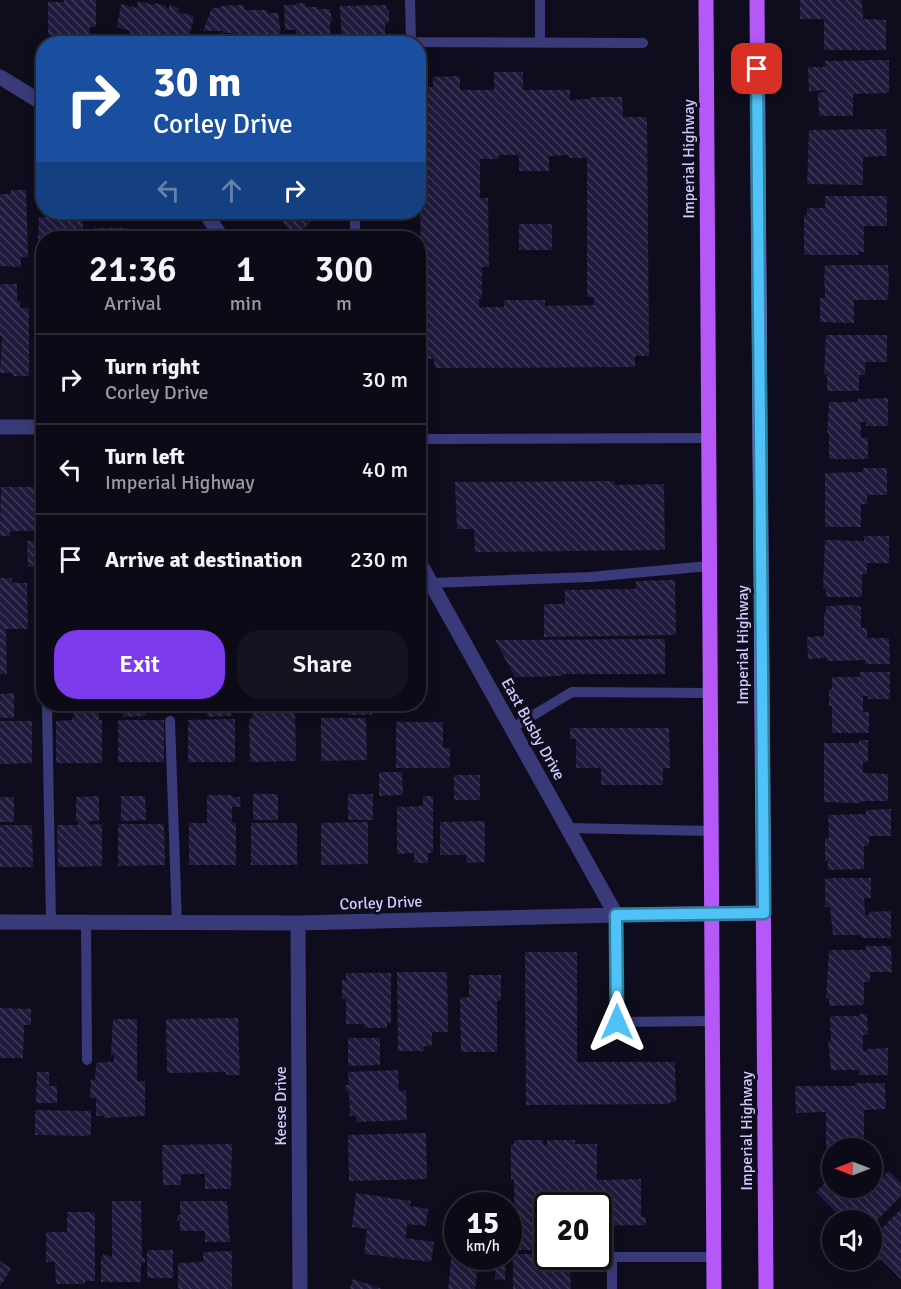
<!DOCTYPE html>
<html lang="en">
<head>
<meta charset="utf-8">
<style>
  :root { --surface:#0b0a16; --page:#14131f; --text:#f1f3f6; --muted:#9a9aa1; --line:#2b2b35; --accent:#7c3aed }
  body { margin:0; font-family:Signika,sans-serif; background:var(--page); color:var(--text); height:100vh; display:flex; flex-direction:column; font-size:22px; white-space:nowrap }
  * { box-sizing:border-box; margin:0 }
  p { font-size:20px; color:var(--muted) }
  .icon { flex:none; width:33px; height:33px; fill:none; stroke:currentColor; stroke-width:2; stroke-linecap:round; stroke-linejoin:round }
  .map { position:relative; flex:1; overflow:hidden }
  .sheet { position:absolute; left:36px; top:231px; width:390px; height:480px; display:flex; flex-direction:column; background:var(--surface); border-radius:24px; box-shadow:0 3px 15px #0003,0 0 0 2px var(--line) }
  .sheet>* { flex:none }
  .hud { position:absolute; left:36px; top:36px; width:390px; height:183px; border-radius:24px; box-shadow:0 3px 15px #0003,0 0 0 2px var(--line); background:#1a4fa0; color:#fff; overflow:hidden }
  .needle { width:39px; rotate:270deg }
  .fabs { position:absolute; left:822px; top:1138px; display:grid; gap:12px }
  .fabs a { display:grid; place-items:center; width:60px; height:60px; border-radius:50%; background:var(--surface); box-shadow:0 3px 15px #0003,0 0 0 2px var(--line); font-size:30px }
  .speed { position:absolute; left:444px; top:1192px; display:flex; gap:12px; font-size:30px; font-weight:700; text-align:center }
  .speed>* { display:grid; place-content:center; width:78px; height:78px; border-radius:50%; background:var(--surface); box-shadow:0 3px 15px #0003,0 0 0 2px var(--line); line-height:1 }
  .speed small { font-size:15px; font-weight:400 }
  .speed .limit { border:3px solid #111; border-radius:9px; background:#fff; color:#111 }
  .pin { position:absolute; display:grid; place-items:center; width:51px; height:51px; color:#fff; margin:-26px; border-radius:12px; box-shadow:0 3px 9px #0006 }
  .me { position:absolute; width:66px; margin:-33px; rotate:0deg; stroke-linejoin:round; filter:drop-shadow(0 0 4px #0008) }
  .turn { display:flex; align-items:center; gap:21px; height:126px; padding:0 18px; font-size:27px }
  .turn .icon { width:78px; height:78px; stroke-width:2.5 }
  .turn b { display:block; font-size:42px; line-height:51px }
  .lanes { display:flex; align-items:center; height:57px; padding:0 18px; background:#0003; justify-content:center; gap:30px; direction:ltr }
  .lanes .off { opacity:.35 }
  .eta { display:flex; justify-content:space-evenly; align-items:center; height:102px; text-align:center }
  .eta b { font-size:36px; font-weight:600; line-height:42px }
  .action { display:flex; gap:12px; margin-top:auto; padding:12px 18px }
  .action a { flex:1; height:69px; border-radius:24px; background:var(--accent); color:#fff; font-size:24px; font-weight:600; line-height:69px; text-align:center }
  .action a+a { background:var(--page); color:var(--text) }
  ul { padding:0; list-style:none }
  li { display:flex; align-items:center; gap:18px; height:90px; padding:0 18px; border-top:2px solid var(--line) }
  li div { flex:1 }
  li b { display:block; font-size:22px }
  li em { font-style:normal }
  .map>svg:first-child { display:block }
  .building { fill:url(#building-back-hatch); fill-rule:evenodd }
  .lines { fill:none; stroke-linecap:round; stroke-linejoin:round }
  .service { stroke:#3a3a7a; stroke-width:10 }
  .minor { stroke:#3a3a7a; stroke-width:15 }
  .primary { stroke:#b558f7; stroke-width:15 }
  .route-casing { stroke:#337fa1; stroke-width:15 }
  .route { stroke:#4fc3f7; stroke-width:10 }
  .labels { text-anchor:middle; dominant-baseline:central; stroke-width:6; stroke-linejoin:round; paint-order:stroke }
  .street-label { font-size:16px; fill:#cfcbfc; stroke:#0f0d1d }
</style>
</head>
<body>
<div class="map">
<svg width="901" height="1289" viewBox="0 0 901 1289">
  <defs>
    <pattern id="building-back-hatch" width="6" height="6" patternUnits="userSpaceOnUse" patternTransform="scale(1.5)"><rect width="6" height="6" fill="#201a3d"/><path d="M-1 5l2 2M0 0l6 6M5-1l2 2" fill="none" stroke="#3f3a5a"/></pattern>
  </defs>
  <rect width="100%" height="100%" fill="#0f0d1d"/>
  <path class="building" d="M64,0H96V27H90V35H48V2H64Z
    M800,0H862L863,19L886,20V50H824V19H800Z
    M138,1L154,5L155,3L166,6V8L169,9V5L179,8L178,12L194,16L188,42L127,44L130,31L117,27L121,4L137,8Z
    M296,3H305V7H318V9H330L332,22H330V44H296V30H285L284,5H296Z
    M244,5V10H267V13H278L281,35L267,36V44H233V33H222V31H203L212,8H221V6Z
    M386,5L387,10H389V23H385V44H342L340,6Z
    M889,60V93L853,94V116H819L818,93L825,92V90L809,91L808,67H825V61Z
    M494,72H523V90H570V100L590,99V97H622L623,117H647L649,356H635V367L435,368L434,359H421V344H423L419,146H422V102H420V87H433V77L460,76V90H494ZM498,155H519V171H549V156L569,155V158H587V297H594V305L545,306V300H504V307H479V299H482V267H489L488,198H480V159H499Z
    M886,129L887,156L863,157V185L807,184L809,130Z
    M11,190H26L28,257H21V267L0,266V194H11Z
    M825,196H887V226H864V252H859V255H804V215H807V208H825Z
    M56,212H83V238H44V265H37L39,217H56Z
    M272,212H318L320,213L296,236Z
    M519,224H552V250H519Z
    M94,228H128V231H132V238H92V231H94Z
    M825,265H888V271H889L888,300H854V323L820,322V298H825V285H824Z
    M0,284H17V301H20V308H29V376H13V373H0L2,336H0Z
    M40,310H44V366H40Z
    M826,335H887V362H865V375H859V391H827V374H824Z
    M888,398V426H866V422H861V438H868V459H829V433H827L829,402H858V399Z
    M863,468H887V495H867V504H861V527H825V473L863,472Z
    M614,481L615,485L664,484L665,550L475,552L474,529H457L455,482Z
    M1,487H44V531H10V536H0Z
    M864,536H889V563H867V574H862V597H826V589H823L825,540L864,541Z
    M27,541H44V567H28Z
    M44,573V595H36V574Z
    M0,578H12V583H27L28,629H6L7,674H0Z
    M675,580L676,635L544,637V604H565V590L636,589V581Z
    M855,605L861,607V628H867V638H889L890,664H865V660L827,661V658L808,659L807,637L824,636V613H826V606Z
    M665,639V674H563V676L515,677L495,640Z
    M860,672H890V699H868V696H863V712H869V733H832V706H829V689H832V677H860Z
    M14,693V718H0V694Z
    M74,704H99V720H102V763H56V721L72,720V717H74Z
    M123,704H146V716L123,717Z
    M206,704H231L232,716L207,717Z
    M252,704H295L296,761L250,762L249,719H252Z
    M347,704H372V715H347Z
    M391,704H418V710L391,711Z
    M321,718H366L367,760L321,761Z
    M235,719V762H188V720Z
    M118,720H164V762H118Z
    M0,721H32V763L0,764Z
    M396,722H443V748H450V768H396Z
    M570,728H669L670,768H663V785H601V768H576V739H570Z
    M859,740H868V762H863V773L888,774V801H861V803L824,802V743H859Z
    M379,772H402L403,795L379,796Z
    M454,775H480V800H454Z
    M253,794H278V820H253Z
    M348,794H373V820H348Z
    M207,795H232V797H240L241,807H232V823H236V865H189V823H207Z
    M99,796V821H89V825L102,824V866L58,867L57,825H78V821H76V797Z
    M121,796H145L146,820L121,821Z
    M423,796H433V853H428V863H414V853L397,854V807L423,806Z
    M0,797H14V822H0Z
    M891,809V836H869V846H864V869L828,870V861H825V838H829L828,815L866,814V810Z
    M485,821V862L467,863L466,855H440V822Z
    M368,822V864L321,865V823Z
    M251,823H297V865H251Z
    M118,824H164L165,865L118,866Z
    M0,825H32L33,867H0Z
    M833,878H871V898H864L865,915H869V912L891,911V938H861V935H833L830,907H825V879Z
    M866,946H891L892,972H870V982H864V1005L829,1006V998H826L829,950H866Z
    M525,952H577V1062H675L676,1102H670V1104L526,1105Z
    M397,972H447L448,1032H432V1046H424V1051H398Z
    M346,973H391V1023H387V1028H364V1024H346V999H342V980H346Z
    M469,975H501V1000L497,1001V1052H461L460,998L469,997Z
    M0,1008L31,1009V1025H24L23,1058H0Z
    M859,1014H867L868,1035H863V1051H867V1049L888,1048V1075H859V1070H831L828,1041H831L830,1016H859Z
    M238,1018L240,1075H226V1072L167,1073L166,1019Z
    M113,1019H137V1081H145V1116L104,1118V1116H96V1098H90L91,1080H95L96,1063L114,1061V1055H111Z
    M348,1038H380V1065L348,1066Z
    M398,1070L399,1091L406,1090L407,1120L357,1122L356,1116H350L349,1092H346L345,1085H349L348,1072Z
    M37,1072H49V1086H57V1103H36Z
    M855,1083H885L886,1109L864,1110V1148L826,1149V1112L796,1113L795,1086H856Z
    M35,1110L91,1111V1134L88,1136L35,1135Z
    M426,1133L427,1179L349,1181L348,1135Z
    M514,1140H543V1145H547V1140H575V1144H597V1180L641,1179V1217H646V1225L598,1226V1206H548V1257H569L571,1289H513V1254H542V1250H515L514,1179H511V1144H514Z
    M232,1144L231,1189H205V1174H181V1185H163L162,1145Z
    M889,1171L901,1183V1196L872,1225V1221H844L816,1192L832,1176V1188H865L868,1191Z
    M356,1193L411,1201L410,1206L428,1209L426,1226L407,1224L406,1238L434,1242L431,1262L364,1254L367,1229L352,1227Z
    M112,1201H141L142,1258H145V1263H141V1282H101V1257H103V1254L112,1257Z
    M180,1201H227L230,1242H205V1231H180V1221H177V1215H180Z
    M901,1209V1279L881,1259L878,1261L872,1254V1238Z
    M67,1212H95V1281H85V1284H56L55,1262H46V1232H67Z
    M454,1233H458V1257H479L475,1289H448Z
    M147,1250H173V1278H147Z
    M232,1251V1289H178V1263L203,1262V1252Z
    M496,1257H506L505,1280L495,1279Z
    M0,1261L11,1269L0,1286Z
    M353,1279L382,1289H350Z"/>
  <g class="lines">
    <path class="service" d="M410,0L411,42L643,43
      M540,0V42
      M355,220V238
      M418,439L709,438
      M431,583L590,577L709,566
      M47,704L51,922
      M170,721L177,923
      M512,728L572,692L710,693
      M568,828L711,831
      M616,915L617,1022L712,1021
      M86,922L87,1060
      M612,1289V1257H714"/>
    <path class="minor" d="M0,77L44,104
      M205,212L222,238
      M0,427H44
      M418,560L616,915
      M0,922L298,923L616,915L763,913
      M298,923L300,1289"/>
    <path class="primary" d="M706,0L714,1289
      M757,0L766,1289"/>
  </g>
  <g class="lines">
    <defs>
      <path id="route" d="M617,1022L616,915L764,913L757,69"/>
    </defs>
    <use href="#route" class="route-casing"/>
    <use href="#route" class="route"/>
  </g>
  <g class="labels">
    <g class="street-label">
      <text transform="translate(689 159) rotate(-90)">Imperial Highway</text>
      <text transform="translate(743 645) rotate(-90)">Imperial Highway</text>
      <text transform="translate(533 729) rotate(61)">East Busby Drive</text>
      <text transform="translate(381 903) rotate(-2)">Corley Drive</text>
      <text transform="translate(281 1106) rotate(-90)">Keese Drive</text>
      <text transform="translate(747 1131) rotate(-90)">Imperial Highway</text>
    </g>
  </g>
</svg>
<div class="fabs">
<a><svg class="needle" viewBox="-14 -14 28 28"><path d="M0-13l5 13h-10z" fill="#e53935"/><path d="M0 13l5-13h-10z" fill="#9a9aa1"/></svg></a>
<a><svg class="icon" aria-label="sound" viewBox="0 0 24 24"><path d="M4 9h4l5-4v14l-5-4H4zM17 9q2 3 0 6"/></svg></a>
</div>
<div class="speed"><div>15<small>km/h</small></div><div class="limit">20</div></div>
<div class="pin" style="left:757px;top:69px;background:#d93025"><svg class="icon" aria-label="arrive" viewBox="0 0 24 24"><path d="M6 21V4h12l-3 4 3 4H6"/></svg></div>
<svg class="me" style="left:617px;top:1022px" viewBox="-20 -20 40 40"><path d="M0-17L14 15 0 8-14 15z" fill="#4fc3f7" stroke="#fff" stroke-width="4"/></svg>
<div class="hud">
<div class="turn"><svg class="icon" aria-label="right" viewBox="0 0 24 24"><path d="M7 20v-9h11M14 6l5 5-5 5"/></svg><div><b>30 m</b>Corley Drive</div></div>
<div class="lanes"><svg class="icon off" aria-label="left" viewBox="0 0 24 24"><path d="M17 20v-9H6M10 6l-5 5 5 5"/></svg><svg class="icon off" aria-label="ahead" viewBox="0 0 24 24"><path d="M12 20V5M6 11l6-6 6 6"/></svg><svg class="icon" aria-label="right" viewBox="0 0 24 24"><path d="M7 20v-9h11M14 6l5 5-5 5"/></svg></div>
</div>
<section class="sheet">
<div class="eta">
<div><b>21:36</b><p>Arrival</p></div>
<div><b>1</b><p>min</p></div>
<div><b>300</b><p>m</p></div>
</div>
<ul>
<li><svg class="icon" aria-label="right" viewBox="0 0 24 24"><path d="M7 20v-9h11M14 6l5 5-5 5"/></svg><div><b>Turn right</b><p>Corley Drive</p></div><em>30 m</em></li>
<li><svg class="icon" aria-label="left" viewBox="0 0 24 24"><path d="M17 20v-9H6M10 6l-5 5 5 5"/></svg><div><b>Turn left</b><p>Imperial Highway</p></div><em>40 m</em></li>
<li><svg class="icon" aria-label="arrive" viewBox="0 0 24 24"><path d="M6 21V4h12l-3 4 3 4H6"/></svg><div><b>Arrive at destination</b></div><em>230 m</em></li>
</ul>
<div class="action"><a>Exit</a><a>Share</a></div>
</section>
</div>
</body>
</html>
